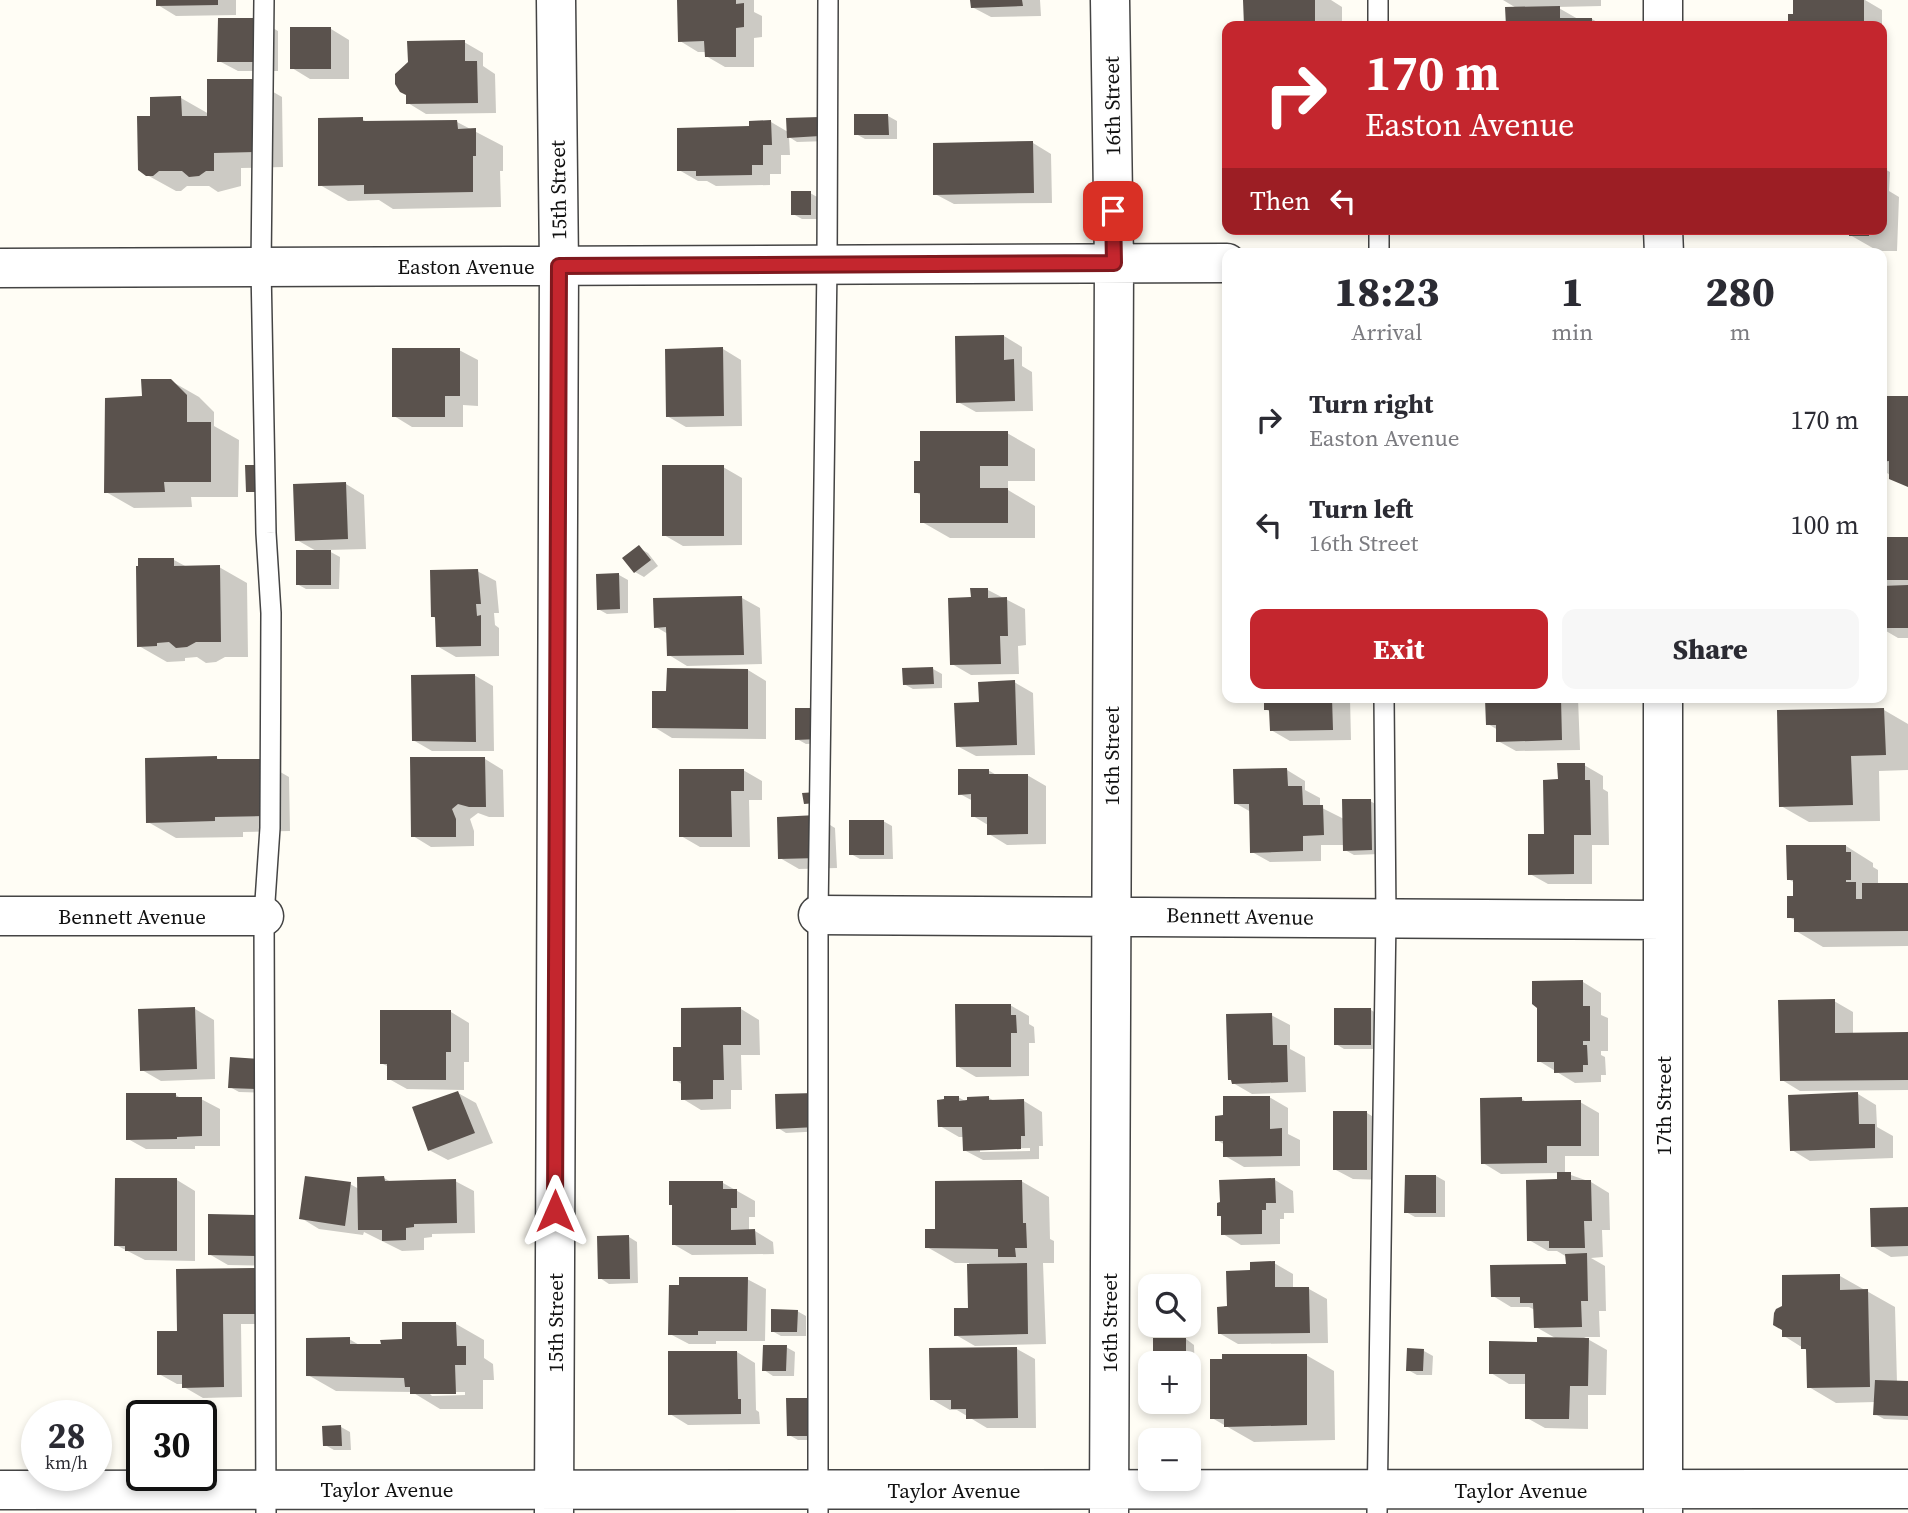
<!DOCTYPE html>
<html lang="en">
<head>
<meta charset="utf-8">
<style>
  :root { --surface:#fff; --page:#f7f7f7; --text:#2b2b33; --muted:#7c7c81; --accent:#c4262e }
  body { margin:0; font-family:"Source Serif 4",serif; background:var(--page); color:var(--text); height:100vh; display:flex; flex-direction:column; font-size:26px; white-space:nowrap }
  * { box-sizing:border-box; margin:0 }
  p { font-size:23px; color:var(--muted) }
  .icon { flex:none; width:38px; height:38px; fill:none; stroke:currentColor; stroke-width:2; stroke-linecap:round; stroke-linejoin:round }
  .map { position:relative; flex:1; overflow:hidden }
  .panel { position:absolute; left:1222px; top:248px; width:665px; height:455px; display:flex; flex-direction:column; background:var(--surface); border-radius:14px; box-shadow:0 4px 10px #0003 }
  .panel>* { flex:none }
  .banner { position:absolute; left:1222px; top:21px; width:665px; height:214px; border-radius:14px; box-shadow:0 4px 10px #0003; background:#c4262e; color:#fff; overflow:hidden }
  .controls { position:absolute; left:1138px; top:1274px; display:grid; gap:14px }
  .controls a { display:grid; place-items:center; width:63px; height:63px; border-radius:14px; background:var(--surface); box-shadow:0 4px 10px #0003; font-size:35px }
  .speed { position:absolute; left:21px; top:1400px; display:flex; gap:14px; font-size:35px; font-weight:700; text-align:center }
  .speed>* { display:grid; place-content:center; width:91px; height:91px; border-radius:50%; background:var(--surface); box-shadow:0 4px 10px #0003; line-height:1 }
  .speed small { font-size:18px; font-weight:400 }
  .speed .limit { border:4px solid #111; border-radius:10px; background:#fff; color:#111 }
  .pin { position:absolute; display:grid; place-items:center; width:60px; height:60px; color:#fff; margin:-30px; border-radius:14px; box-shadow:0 4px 10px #0006 }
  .me { position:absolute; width:77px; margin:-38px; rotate:0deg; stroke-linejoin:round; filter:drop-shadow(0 0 5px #0008) }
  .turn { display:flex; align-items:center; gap:24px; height:147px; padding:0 28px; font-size:32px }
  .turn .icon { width:91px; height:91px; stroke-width:2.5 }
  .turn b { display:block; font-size:49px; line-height:60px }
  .then { display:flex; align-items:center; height:66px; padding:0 28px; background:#0003; gap:14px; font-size:26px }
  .eta { display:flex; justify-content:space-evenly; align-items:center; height:119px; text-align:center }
  .eta b { font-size:42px; font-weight:800; line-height:49px }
  .primary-button { display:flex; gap:14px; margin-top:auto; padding:14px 28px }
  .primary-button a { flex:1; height:80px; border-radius:14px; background:var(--accent); color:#fff; font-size:28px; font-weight:800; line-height:80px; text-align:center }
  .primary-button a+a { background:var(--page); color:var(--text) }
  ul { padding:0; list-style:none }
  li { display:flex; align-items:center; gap:21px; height:105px; padding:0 28px }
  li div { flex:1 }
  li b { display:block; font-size:26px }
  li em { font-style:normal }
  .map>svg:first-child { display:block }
  .shadow { fill:#0003; fill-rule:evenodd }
  .building { fill:#5a524d }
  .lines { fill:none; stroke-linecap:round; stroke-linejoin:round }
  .lane-casing { stroke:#444; stroke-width:22 }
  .street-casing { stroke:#444; stroke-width:41 }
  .lane { stroke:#fff; stroke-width:19 }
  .street { stroke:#fff; stroke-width:38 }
  .route-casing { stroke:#7f191e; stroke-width:18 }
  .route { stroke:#c4262e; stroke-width:12 }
  .labels { text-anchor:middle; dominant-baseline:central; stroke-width:7; stroke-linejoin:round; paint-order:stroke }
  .street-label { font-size:21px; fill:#111; stroke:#fff }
</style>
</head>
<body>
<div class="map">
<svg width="1908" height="1513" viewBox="0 0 1908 1513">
  <rect width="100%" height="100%" fill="#fffdf5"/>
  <path class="shadow" d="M158,0H236V15L176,16L158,5Z
    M679,0H754V12L762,16V37L754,38V67H725L706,56V52H698L680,41Z
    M972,0H1040L1041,16L991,17L972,7Z
    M1245,0H1331L1342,7V26H1245Z
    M1503,0H1601V6L1557,7L1578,19H1592L1604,26H1507V9H1518Z
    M1795,0H1865L1882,10V57L1881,26H1790V16H1795Z
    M259,20L278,31V71H238L219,61Z
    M331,29L349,40V79H310L292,68Z
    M464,42L483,53V66L495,74L496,113L426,114L408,103V95Z
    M254,81L282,97L283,167L241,168V186L218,192L209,186H187L181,191H176L147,175L152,117L181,98L209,114Z
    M888,116L897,121V139H865L856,134Z
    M362,119L368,123L457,122L503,146V171H500L501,207L393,209L379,200L348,201L320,185Z
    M788,120L828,141L797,142L789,137L790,155H781V174H770V185L716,186L707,181H698L679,170L751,128L771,122L788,132Z
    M1033,143L1051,154L1052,203L954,204L935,194Z
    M1881,167L1890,172L1889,191L1899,197L1897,251H1878L1850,235V229H1881Z
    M810,193L819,198L820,219H802L793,214Z
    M1004,336L1022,347V366L1032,372L1033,411L976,412L958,402Z
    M723,349L741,360L742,426L686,427L667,416Z
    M459,350L478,360V406L463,405V427H412L394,416Z
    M171,381L199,397L214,412V426L239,440L238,497H191L192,507L134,508L106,492L144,398Z
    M1881,398H1908V487L1881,469Z
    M1007,433L1035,449V481H1008V490L1035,506V538H950L922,522V496L916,492Z
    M723,467L742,478V545L683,546L664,535Z
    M346,484L364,495L366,549L327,550L340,557L339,589H306L297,584L318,552L297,540Z
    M1881,539H1908V638H1898L1881,628V588H1888L1881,584Z
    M639,548L648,553L658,566L644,577L635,572Z
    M174,560L187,567H219L247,583L248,657H225L216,662L206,663L197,657L185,658V661L167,662L139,646Z
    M477,571L496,581L499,613H494L495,625L499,628V656L456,657L437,646V619L432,616Z
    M619,575L628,580V613L607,614L598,609Z
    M988,590L1025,609L1026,645L1018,646L1019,674L971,675L952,664L973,599Z
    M742,598L760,608L762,664L687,666L669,655L668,634L656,627Z
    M933,669L942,674V688L913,689L904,684Z
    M748,670L766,681V739L672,738L654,727L668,693Z
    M474,675L493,686L494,751H432L413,740Z
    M1014,682L1033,693L1035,755L976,756L957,746L981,704Z
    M1266,698H1350L1351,740L1290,741L1271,730V713L1266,709Z
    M1496,698H1578L1580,750L1516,751L1498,741V730L1488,724Z
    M818,710L827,743L806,744L797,739Z
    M1884,710L1908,724V770L1879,771L1880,821L1809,822L1781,806Z
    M216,758L223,761H261L289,777L290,831L243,832V837L176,838L148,822Z
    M485,759L503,770L504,817H489L478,813L470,819L474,831V846L431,847L413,836Z
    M1584,765L1603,776V789L1608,792L1609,845H1592V884H1548L1530,874L1545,835L1560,781Z
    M743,770L762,781V800H749L750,847H700L681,836Z
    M988,770L998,776L1027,775L1046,786V844L1007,845L989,834L988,825L973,816V801L960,794Z
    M1287,770L1305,781V790L1320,798V807L1344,819L1370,801L1379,806L1380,854L1354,855L1345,850V845H1321V861L1270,862L1252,852L1251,812L1235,803Z
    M817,817L835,828L837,868L799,869L780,858Z
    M883,821L892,826L893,859H860L851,854Z
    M1846,846L1873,863V867L1878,870V885H1908V946L1823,947L1796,931V921L1789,917L1795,898V883L1788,879Z
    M1583,982L1601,993V1015L1608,1018V1051H1601V1055L1605,1057L1606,1075H1601V1082L1575,1083L1539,1061Z
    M1834,1001L1853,1012V1034H1908V1090L1800,1091L1782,1080Z
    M1010,1005L1029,1016V1024L1034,1027L1035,1043H1029V1076L976,1077L957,1066Z
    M195,1009L214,1020L215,1079L161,1081L142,1070Z
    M741,1009L759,1020L760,1055H741L742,1090H731V1109L701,1110L683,1099V1085L675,1080L683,1049Z
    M1371,1010L1379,1015V1049H1344L1336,1044Z
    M451,1012L469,1023V1062H464V1090L407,1089L389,1079V1067L381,1063Z
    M1271,1015L1290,1025V1049L1305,1057L1306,1092L1252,1094L1233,1083Z
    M231,1059L268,1093L239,1092L230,1087Z
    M458,1093L476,1103L493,1143L448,1160L429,1150Z
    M1858,1094L1876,1105L1877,1127L1893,1136V1158L1810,1161L1792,1150Z
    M176,1095L182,1099H201L220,1109V1146H195V1149H146L128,1139Z
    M814,1095L824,1131L786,1133L778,1128Z
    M958,1097L967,1102L989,1098L996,1102L1024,1101L1042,1112L1043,1146H1039V1159L983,1160L964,1150V1137H959L940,1126ZM1030,1148V1151L980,1152V1149Z
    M1269,1097L1288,1108V1134L1300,1140V1166L1244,1167L1225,1156V1145L1217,1140Z
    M1522,1099L1528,1103L1580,1102L1599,1113V1156H1565V1173L1591,1182L1609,1193L1610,1230H1602L1603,1257L1591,1258L1605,1266L1606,1311H1599L1600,1337H1584L1607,1350L1606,1395H1588V1429L1545,1428L1527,1418V1384H1509L1491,1373L1539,1344L1557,1339L1536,1327L1535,1310L1529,1307H1511L1493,1296L1568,1265L1567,1257L1557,1251H1548L1529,1240L1559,1181V1173L1501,1174L1483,1163Z
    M1367,1113L1385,1124V1180L1353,1179L1334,1169Z
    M1436,1176L1445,1181V1217H1415L1406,1212Z
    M384,1178L391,1182L455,1181L474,1191L475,1233L432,1234V1237L424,1238V1250L402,1251L364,1232L363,1235L319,1229L301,1218L350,1184L359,1189Z
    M177,1180L195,1191V1261L145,1260L116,1245Z
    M1275,1180L1293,1191L1294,1213H1284V1219H1280V1244L1241,1245L1223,1234L1222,1217L1218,1215Z
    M1021,1181L1049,1197L1050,1239L1054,1241V1263H1043L1046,1344L975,1346L956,1335L970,1310L969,1263H955L927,1247L937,1230Z
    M723,1183L755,1201V1217H749V1231H755L773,1242L774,1254L692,1255L673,1244Z
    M1908,1209V1256L1891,1257L1872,1246Z
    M257,1217L275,1228L274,1266L228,1265L209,1254Z
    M629,1237L637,1242L638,1283L609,1284L600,1278Z
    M1274,1263L1293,1274V1289H1309L1327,1299L1328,1343L1238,1344L1219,1333L1229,1308L1252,1272Z
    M257,1270L276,1281V1324H241L242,1397L203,1398L184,1387V1384H177L159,1374L179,1333Z
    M1840,1276L1895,1307L1897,1383H1908V1420L1884,1419L1875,1414L1876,1402L1836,1403L1809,1387L1808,1351L1784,1336Z
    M747,1279L766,1289L765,1341H716V1344H689L670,1334Z
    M797,1311L806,1316V1336H781L772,1331Z
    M456,1324L484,1340V1358L493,1364L494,1380H483V1409H440L412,1392L336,1391L308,1375L349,1339L361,1346H383ZM428,1392H465V1395L432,1396Z
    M1155,1339H1186L1194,1345L1195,1378H1188V1363H1155Z
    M786,1347L795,1352L794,1376H773L764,1370Z
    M1017,1349L1035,1359L1036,1428H987L957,1410H950L931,1399Z
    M1424,1351L1433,1356L1432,1375H1417L1408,1370Z
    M737,1352L755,1363L756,1410L759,1412L760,1424L688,1425L670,1414Z
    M1306,1355L1334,1371L1335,1440L1254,1442L1212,1418L1224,1361Z
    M814,1400L824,1440H798L789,1435Z
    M341,1427L350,1432L351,1450H334L325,1445L324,1428Z"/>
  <path class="building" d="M156,0H218V5L156,6Z
    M677,0H736V4L744,3V27L736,28V57H705L704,41L678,42Z
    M970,0H1022L1023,6L971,8Z
    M1243,0H1315V25L1244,26Z
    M1793,0H1864V26H1788V14H1793Z
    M1560,6V18H1592V26H1506L1505,7Z
    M218,18H260V62H217Z
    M290,27H331V69H290Z
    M465,40V61H477L478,103L406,104V95L400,92L395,84V74L408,62L407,41Z
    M207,79H254L255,152L214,153V171H206L199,176L189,177L182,171H159L153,176H146L138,170L137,116H150V97L181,96L182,116H207Z
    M854,114H888L889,135H854Z
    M363,117V121L457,120L458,129L476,128V156H473V192L364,194V185L318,186V118Z
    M820,117V136L787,138L786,118Z
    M771,120L772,145H763V165H752V175L696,176V171H677V128L749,126V121Z
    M1033,141L1034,193L933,195V143Z
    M791,191H811V215H791Z
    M1849,229H1869V236H1849Z
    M1004,335V360L1014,359L1015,401L956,403L955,336Z
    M723,347L724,416L666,417L665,349Z
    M392,348H460V396H445V417H392Z
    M141,379H171L187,395V422H211V482H164L165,492L104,493L105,398L142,396Z
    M1881,396H1908V487L1889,479V461L1881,462Z
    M920,431H1008V466H980V488H1008V523H920V493H914V461H920Z
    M245,465H261L262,492H246Z
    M662,465H724V536H662Z
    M346,482L348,539L295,541L293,484Z
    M1881,537H1908V580H1881Z
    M639,545L651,560L634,573L622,558Z
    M296,550H331V585H296Z
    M138,558H174V566L220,565L221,642H196L187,647L176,648L169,642L157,643V646L137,647L136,566H138Z
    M478,569L481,604H476L477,616L481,615V646L436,647L435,617H431L430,570Z
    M619,573L620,609L597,610L596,574Z
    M1908,585V628H1881V586Z
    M970,588H988V598L1007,597L1008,636H1000L1001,664L950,665L948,598L971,597Z
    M742,596L744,655L667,656L666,627L654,628L653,598Z
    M933,667L934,684L903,685L902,668Z
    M667,668L748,669V729L652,728V691H666Z
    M475,674L476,742L412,741L411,675Z
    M1015,680L1017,745L956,747L954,703L979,702L978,682Z
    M1264,698H1332L1333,730L1270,731L1269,710H1264Z
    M1494,698H1561L1562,740L1496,742V725H1486L1485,699Z
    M795,708H818L819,739L795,740Z
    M1884,708L1886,755L1851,756L1853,805L1779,807L1777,710Z
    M217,756V759H262L263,816L215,817V821L146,823L145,758Z
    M410,757H485L486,807H469L458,804L452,809L456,819V837H411Z
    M1557,763H1585V780H1590L1591,835H1574V874L1528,875V834H1544L1543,780L1558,779Z
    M1287,768L1288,786H1302L1303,805H1323L1324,835L1303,836V851L1250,853L1249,804H1234L1233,769Z
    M679,769H744V791H731L732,837H679Z
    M958,769H989V774H1028V834L987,835V817H971V794L958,795Z
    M817,792V803L804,804L802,793Z
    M1342,799H1371L1372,850L1343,851Z
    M817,815L819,858L778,859L777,817Z
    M849,820H884V855H849Z
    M1786,845H1846V852H1851V880H1846V882H1856V899H1862V883H1908V931L1794,932V918H1787V896H1793V880H1787Z
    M1583,980V1006H1590V1041H1583V1045H1587L1588,1065H1583V1072L1554,1073V1062H1537V1008L1532,1004V981Z
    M1835,999V1033L1908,1032V1080L1780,1081L1778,1000Z
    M955,1004H1011V1015H1016L1017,1033H1011V1067H956Z
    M195,1007L197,1069L140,1071L138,1009Z
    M741,1007V1045H723L724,1080H713V1099L681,1100V1081H673V1047H681V1008Z
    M1334,1008H1371V1045H1334Z
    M380,1010H451V1052H446V1080H387V1064H380Z
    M1272,1013L1273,1045H1287L1288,1082L1232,1084L1231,1080H1228L1226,1014Z
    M230,1057L261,1059L260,1089L228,1088Z
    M458,1091L475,1133L428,1151L412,1107Z
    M1858,1092L1859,1124H1875V1148L1790,1151L1788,1095Z
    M126,1093H176V1097H202V1136L177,1137V1139L126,1140Z
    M815,1093L816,1127L776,1129L775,1094Z
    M944,1096H959V1101L967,1100V1097L989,1096V1100L1024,1099L1025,1136H1021V1149L963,1151L962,1127H938L937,1100L944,1099Z
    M1223,1096H1270V1129L1282,1128V1156L1223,1157V1141H1215V1116L1223,1115Z
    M1522,1097V1101L1581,1100V1146H1547V1163L1481,1164L1480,1098Z
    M1333,1111H1367V1170H1333Z
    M1557,1172H1571V1180H1591L1592,1221H1584L1585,1248H1549V1241H1527L1526,1180L1557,1179Z
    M1405,1175H1436V1213H1404Z
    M305,1176L351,1182L345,1226L299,1219Z
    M384,1176L385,1181L456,1179L457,1223L414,1224V1227L406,1228V1240L382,1241V1230H358L357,1177Z
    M115,1178H177V1251H125V1246H114Z
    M1275,1178L1276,1203H1266V1210H1262V1234L1221,1235V1216H1217V1203L1220,1202L1219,1180Z
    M1022,1180L1023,1223H1026L1027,1248H1015L1016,1257H998V1249L925,1248V1229H935V1181Z
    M669,1181H723V1189H737V1208H731V1230L755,1229L756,1245H672V1205H669Z
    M1908,1207V1246L1871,1247L1870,1208Z
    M208,1214L257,1215L256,1256L208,1255Z
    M629,1235L630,1279H598L597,1236Z
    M1587,1253L1588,1301H1581L1582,1327L1534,1328L1533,1303H1520V1297H1491L1490,1265L1566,1264L1565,1254Z
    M1275,1261V1287H1309L1310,1333L1218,1334L1217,1307L1227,1306L1226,1271L1250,1270V1262Z
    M1027,1263L1028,1334L954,1336V1308H968L967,1264Z
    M258,1268V1314H223L224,1387L182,1388V1375H157V1331H177L176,1269Z
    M1840,1274V1290L1868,1289L1870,1387L1807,1388L1806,1349H1801V1337H1782V1330L1773,1325L1774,1313L1776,1309L1782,1306V1275Z
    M679,1277H748L747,1331H698V1335H668L669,1285H679Z
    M771,1309L798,1310L797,1332H771Z
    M402,1322H456L457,1346H466V1365H455L456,1394H410V1387H405L404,1378L306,1376V1338L350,1337V1344H381L380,1340L402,1339Z
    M1537,1337L1589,1338L1588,1386H1570L1569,1419H1525V1374H1489V1341L1537,1342Z
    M1153,1338H1186V1363H1153Z
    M763,1345H787L786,1371H762Z
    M1017,1347L1018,1418L966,1419V1409H951V1400H930L929,1348Z
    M1407,1348L1424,1349L1423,1371H1406Z
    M668,1351H737L738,1399H741V1414L668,1415Z
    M1222,1354H1307V1425L1224,1427V1419H1210V1359H1222Z
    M1875,1380L1908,1381V1416L1873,1415Z
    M786,1398H815L816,1436H787Z
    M341,1425L342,1446H323L322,1426Z"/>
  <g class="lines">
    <defs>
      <path id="lane" d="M264,0L261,267L266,533L271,613L270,828L264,916L266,1513
        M1378,0V26
        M1379,229V254
        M818,1513V915L827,265L828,0
        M1377,1513L1386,917L1384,698"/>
      <path id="street" d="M1663,0V26
        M1663,229L1664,254
        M0,268L1227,263
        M1663,698V1513
        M818,915L1663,920
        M0,916H264
        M0,1490L1908,1489
        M554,1513L559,266L556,0
        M1109,1513L1114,263L1110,0"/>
    </defs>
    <use href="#lane" class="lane-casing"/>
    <use href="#street" class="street-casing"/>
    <use href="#lane" class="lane"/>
    <use href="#street" class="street"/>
  </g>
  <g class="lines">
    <defs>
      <path id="route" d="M555,1211L559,266L1114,263L1113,211"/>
    </defs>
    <use href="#route" class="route-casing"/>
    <use href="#route" class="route"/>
  </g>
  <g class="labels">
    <g class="street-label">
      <text transform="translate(1112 106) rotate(-91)">16th Street</text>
      <text transform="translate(558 190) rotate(-91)">15th Street</text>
      <text x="466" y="266">Easton Avenue</text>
      <text transform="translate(1111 756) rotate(-90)">16th Street</text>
      <text x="132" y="916">Bennett Avenue</text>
      <text transform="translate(1240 916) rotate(1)">Bennett Avenue</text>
      <text transform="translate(1663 1106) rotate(-90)">17th Street</text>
      <text transform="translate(555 1323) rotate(-90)">15th Street</text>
      <text transform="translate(1109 1323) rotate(-90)">16th Street</text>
      <text x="387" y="1489">Taylor Avenue</text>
      <text x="954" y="1490">Taylor Avenue</text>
      <text x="1521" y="1490">Taylor Avenue</text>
    </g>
  </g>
</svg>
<div class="controls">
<a><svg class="icon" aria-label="search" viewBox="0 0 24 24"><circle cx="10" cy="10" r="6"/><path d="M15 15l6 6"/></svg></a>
<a>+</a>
<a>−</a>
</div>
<div class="speed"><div>28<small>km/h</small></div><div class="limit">30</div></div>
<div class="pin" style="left:1113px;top:211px;background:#d93025"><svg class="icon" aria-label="arrive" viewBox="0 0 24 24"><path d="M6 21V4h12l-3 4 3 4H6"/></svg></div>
<svg class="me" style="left:555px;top:1211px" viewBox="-20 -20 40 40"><path d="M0-17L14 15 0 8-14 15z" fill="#c4262e" stroke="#fff" stroke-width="4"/></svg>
<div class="banner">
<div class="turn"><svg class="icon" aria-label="right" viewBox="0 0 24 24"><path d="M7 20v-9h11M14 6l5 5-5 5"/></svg><div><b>170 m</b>Easton Avenue</div></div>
<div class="then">Then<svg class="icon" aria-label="left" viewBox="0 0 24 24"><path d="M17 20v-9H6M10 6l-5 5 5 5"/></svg></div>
</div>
<section class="panel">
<div class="eta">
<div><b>18:23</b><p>Arrival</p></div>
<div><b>1</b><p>min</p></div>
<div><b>280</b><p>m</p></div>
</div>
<ul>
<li><svg class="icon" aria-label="right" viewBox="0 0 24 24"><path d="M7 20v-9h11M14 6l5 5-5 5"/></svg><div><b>Turn right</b><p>Easton Avenue</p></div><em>170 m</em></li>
<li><svg class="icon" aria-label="left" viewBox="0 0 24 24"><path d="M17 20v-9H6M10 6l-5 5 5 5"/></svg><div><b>Turn left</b><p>16th Street</p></div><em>100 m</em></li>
</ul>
<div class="primary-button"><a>Exit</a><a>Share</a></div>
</section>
</div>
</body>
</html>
